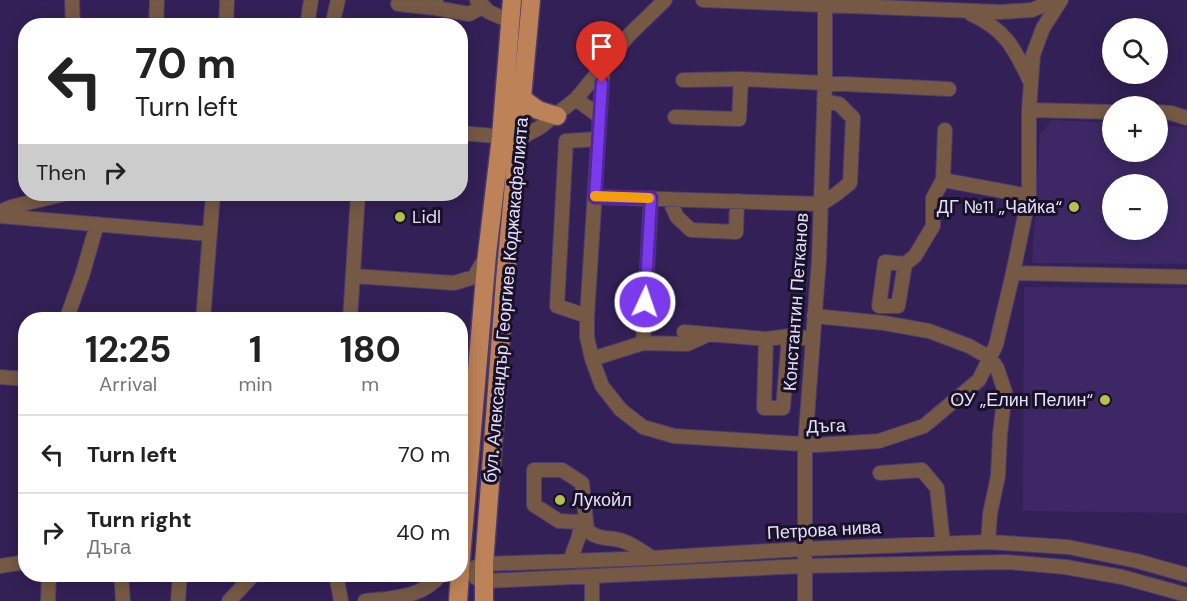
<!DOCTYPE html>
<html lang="en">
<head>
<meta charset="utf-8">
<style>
  :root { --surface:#fff; --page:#f2f2f2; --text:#222; --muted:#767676; --line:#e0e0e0 }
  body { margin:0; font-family:"DM Sans",sans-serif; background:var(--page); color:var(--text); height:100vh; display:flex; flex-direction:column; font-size:22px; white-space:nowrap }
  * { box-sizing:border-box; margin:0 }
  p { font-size:20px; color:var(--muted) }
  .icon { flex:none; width:33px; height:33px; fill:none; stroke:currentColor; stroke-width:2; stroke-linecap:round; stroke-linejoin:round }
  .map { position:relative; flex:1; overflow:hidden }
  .panel { position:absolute; left:18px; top:312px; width:450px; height:270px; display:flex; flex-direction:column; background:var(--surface); border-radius:24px; box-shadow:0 3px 15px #0003 }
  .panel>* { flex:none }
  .guide { position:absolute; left:18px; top:18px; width:450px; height:183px; border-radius:24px; box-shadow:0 3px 15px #0003; background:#fff; color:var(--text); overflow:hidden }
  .fabs { position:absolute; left:1102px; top:18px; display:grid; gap:12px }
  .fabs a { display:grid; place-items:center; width:66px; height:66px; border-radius:50%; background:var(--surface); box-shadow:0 3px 15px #0003; font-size:30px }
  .pin { position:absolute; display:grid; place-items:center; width:51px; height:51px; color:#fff; margin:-62px -26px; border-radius:50% 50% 50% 0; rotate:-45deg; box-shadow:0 0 6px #0007 }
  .pin .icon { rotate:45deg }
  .me { position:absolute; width:66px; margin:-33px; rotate:3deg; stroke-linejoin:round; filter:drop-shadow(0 0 4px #0008) }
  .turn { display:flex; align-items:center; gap:21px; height:126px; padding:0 18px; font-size:27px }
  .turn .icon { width:78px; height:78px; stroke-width:2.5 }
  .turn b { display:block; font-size:42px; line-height:51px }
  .then { display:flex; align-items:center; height:57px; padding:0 18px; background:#0003; gap:12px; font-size:22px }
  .eta { display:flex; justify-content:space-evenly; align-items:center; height:102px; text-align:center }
  .eta b { font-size:36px; font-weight:700; line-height:42px }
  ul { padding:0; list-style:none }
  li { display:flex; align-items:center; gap:18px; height:78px; padding:0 18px; border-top:2px solid var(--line) }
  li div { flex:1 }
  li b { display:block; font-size:22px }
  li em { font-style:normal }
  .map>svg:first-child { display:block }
  .built { fill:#3d2865; fill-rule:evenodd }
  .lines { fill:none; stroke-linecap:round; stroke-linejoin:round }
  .minor-casing { stroke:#4c3b6d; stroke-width:16 }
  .major-casing { stroke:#4c3b6d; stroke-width:21 }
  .minor { stroke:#765945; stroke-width:14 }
  .major { stroke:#bd8258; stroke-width:18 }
  .route-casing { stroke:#51269a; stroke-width:15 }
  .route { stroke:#7c3aed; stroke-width:10 }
  .slow { stroke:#f59e0b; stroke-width:10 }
  .poi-dot { fill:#b3c24b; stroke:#181128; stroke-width:2 }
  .labels { text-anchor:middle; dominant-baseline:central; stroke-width:6; stroke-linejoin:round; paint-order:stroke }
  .poi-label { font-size:18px; fill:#e5dffb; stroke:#181128; text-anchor:end }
  .street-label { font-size:18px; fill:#e5dffb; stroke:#181128 }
</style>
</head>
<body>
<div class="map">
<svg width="1187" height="601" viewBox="0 0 1187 601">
  <rect width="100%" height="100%" fill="#332056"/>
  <path class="built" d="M1052,120L1113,123V152H1158V125L1187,127V264L1032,263L1040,134ZM1113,184H1158V230H1113Z
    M1024,287L1187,288V513L1023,511Z"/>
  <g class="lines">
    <defs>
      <path id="minor" d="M72,0L73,26
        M477,0L489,12L510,21
        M703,0L1000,12L1032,10L1055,0
        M398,4L435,8L436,0
        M435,8L469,14L482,7
        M971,14C1006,30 1014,48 1030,81
        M156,26L157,0
        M226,26L227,0
        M307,26L311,0
        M332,26L338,0
        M603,66L587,316V337L592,359L602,386L621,410L643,427L674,436L818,445L879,441L924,426L979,380L996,345L1013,273L1029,196V110L1033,55L1043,28L1061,0
        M683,80L741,79L949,89
        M576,99L599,116
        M1029,110L1113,112
        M1158,112L1171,113L1187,118
        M675,117L739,119L741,79
        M945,130L943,180L1029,196
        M460,133L520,138L539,128L576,99L629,35L665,0
        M595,197L821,204L835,195L850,183L853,118L839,104L824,101
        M669,199L677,217L691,230L736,232L737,201
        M0,212L11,207L64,194
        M0,216L210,234
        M905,264L885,262L879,306H898L905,264L915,256L933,226V198L943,180
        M1013,273L1187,277
        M354,276L454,283L474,277L486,257
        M587,316L557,306L566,141L598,139
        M814,316L884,323L929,331L969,346L990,358L997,368L1005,392L1000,434L998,476L990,514L988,542
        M66,320L82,276L97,224
        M203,320L213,194
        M350,320L358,194
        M684,332L766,339L789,336L813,339
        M766,339L764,408H783L789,336
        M643,343L687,344L705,336
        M592,359L643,343L651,198
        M0,377L26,379
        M880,473L922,470L937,488L943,544
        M570,561L579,536L581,522L559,521L534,505V470H562L582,483L587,530C597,540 610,537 623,541C634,545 642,551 652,558
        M0,566L26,562
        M460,573L484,564L652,558L804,549L988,542L1068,547L1137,561L1187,575
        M121,574L123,601
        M336,574L341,601
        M592,576V601
        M476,578L484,581L508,580L804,566L1007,562L1065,567L1122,577L1187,595
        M48,601L49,574
        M178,601L180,574
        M229,601L254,574
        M365,601C393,598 423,598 441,574
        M805,601V445L819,259L825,82V6"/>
      <path id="major" d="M523,99L538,110L557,116
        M460,570L487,254L501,137L512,0
        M458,601L460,574
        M484,601V564L505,281L531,0"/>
    </defs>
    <use href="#minor" class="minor-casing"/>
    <use href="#major" class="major-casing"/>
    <use href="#minor" class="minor"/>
    <use href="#major" class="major"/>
  </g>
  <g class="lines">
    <defs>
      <path id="route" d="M602,83L595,197L651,198L645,302"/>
    </defs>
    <use href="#route" class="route-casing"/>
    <use href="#route" class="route"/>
    <path class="slow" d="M595,196L649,198"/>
  </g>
  <g class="poi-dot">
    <circle cx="1074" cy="207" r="6"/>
    <circle cx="400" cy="217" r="6"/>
    <circle cx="1105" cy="400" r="6"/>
    <circle cx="560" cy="500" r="6"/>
  </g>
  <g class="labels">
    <g class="poi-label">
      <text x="1062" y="207">ДГ №11 „Чайка“</text>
      <text x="412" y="217" text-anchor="start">Lidl</text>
      <text x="1093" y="400">ОУ „Елин Пелин“</text>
      <text x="572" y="500" text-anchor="start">Лукойл</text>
    </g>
    <g class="street-label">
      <text transform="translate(506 300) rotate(-85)">бул. Александър Георгиев Коджакафалията</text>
      <text transform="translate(796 302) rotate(-86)">Константин Петканов</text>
      <text transform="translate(826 426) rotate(-2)">Дъга</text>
      <text transform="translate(824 530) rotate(-3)">Петрова нива</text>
    </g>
  </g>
</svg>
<div class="fabs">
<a><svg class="icon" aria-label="search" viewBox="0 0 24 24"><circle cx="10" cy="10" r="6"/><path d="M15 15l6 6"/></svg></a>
<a>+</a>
<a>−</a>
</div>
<div class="pin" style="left:602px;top:83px;background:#d93025"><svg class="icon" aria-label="arrive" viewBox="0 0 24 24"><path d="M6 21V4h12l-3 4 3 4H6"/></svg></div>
<svg class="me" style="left:645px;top:302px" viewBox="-20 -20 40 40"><circle r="17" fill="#7c3aed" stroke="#fff" stroke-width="3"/><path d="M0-11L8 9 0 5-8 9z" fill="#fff"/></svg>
<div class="guide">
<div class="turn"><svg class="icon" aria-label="left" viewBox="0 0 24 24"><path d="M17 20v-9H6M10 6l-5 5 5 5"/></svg><div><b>70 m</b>Turn left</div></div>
<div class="then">Then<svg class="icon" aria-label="right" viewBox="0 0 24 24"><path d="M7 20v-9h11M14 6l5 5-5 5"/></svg></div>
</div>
<section class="panel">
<div class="eta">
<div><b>12:25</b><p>Arrival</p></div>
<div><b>1</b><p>min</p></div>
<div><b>180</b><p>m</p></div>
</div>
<ul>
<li><svg class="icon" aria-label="left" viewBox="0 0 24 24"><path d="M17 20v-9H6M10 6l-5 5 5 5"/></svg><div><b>Turn left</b></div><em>70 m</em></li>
<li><svg class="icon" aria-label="right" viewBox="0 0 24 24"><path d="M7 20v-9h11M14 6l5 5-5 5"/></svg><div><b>Turn right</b><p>Дъга</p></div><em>40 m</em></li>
</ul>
</section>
</div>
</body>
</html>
